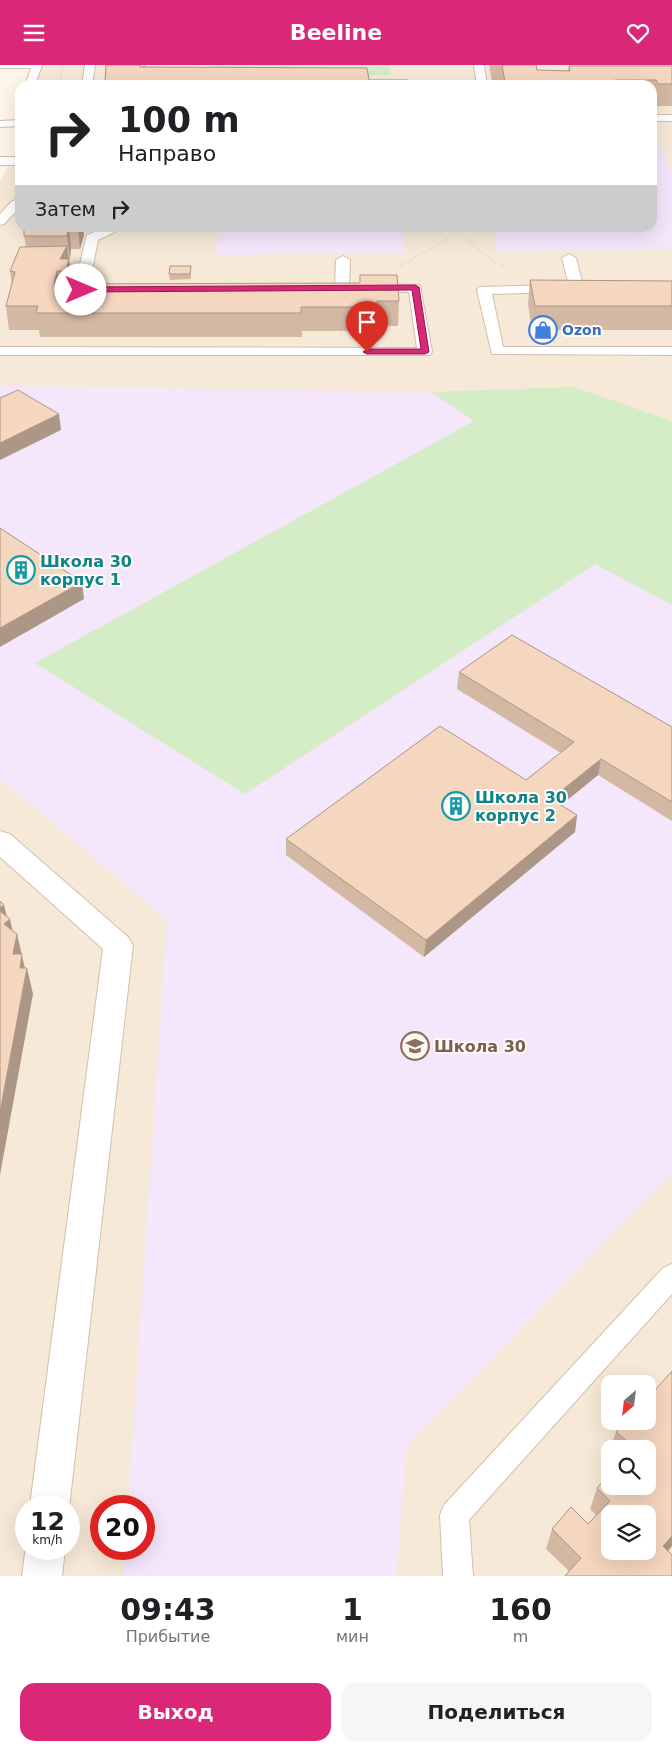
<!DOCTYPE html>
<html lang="ru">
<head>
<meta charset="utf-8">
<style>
  :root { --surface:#fff; --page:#f6f6f6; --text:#202124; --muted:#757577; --accent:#db2777 }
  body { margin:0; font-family:"DejaVu Sans",sans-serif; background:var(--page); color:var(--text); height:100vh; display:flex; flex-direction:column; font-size:19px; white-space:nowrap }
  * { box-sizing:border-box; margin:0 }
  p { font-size:16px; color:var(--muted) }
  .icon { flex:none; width:28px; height:28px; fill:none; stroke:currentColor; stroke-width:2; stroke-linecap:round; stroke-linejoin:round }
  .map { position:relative; height:1511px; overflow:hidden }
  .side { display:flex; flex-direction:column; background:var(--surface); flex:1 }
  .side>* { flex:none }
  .hud { position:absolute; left:15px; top:15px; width:642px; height:152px; border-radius:15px; box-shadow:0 5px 20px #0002; background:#fff; color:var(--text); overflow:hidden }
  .needle { width:32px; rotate:208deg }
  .buttons { position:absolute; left:601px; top:1310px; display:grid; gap:10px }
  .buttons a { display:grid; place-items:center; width:55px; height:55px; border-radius:10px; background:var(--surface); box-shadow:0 5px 20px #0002; font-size:25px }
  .speed { position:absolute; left:15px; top:1430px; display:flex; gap:10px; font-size:25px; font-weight:700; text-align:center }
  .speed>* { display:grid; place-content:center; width:65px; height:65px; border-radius:50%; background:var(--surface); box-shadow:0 5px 20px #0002; line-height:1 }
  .speed small { font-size:12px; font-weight:400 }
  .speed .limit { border:8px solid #d22; background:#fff; color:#111 }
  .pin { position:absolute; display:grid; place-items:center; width:42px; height:42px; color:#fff; margin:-51px -21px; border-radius:50% 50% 50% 0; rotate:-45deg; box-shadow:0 0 5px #0007 }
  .pin .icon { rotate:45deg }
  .me { position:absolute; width:55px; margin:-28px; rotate:90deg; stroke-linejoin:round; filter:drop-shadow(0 0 4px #0008) }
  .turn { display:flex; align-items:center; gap:18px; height:105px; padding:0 20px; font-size:22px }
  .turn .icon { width:65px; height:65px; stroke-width:2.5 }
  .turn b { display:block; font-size:35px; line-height:42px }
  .then { display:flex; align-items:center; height:48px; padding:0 20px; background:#0003; gap:10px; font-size:19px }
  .eta { display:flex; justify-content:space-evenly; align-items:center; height:85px; text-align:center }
  .eta b { font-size:30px; font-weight:800; line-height:35px }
  .action { display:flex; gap:10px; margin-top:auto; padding:10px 20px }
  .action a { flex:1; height:58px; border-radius:15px; background:var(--accent); color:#fff; font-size:20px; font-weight:800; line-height:58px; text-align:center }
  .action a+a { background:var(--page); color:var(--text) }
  header { display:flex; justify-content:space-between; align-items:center; height:65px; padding:0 20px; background:var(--accent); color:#fff; font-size:22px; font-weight:800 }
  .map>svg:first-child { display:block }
  .residential { fill:#f6e9d7; fill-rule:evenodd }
  .education { fill:#f4e6fb }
  .green { fill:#d5edc6 }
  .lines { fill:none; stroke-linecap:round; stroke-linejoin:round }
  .lane-casing { stroke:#d2bfad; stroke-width:2 }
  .street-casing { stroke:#d2bfad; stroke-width:2 }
  .path { stroke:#dbb9a1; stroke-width:2; stroke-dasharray:0.5 2.5; stroke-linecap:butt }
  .lane { fill:#fff; fill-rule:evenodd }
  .street { fill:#fff; fill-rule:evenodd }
  .wall { fill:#d3b8a4; fill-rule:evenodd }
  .shaded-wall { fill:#ac9686 }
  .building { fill:#f5d6bf; stroke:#ac9686; fill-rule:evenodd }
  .route { fill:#db2777; stroke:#8e194d }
  .labels { text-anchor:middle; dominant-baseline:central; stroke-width:4; stroke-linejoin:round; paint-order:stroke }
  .far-shop-label { font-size:14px; font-weight:bold; fill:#366cbe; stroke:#fffaf1; text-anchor:start }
  .culture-label { font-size:16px; font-weight:bold; fill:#0d838f; stroke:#fffaf1; text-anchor:start }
  .education-label { font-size:16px; font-weight:bold; fill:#785e54; stroke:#fffaf1; text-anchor:start }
</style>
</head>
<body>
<header><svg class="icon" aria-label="menu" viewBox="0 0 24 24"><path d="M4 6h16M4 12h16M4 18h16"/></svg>Beeline<svg class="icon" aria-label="heart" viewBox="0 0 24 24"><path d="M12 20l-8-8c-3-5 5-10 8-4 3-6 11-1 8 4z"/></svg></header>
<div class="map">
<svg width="672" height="1511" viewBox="0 0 672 1511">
  <rect width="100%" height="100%" fill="#fef6e9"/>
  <path class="residential" d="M32,0H672V1511H0V116L20,80V162H652V20H33ZM610,1319H648V1356H610ZM610,1384H648V1421H610ZM26,1441H69V1484H26ZM101,1441H144V1484H101ZM610,1449H648V1486H610Z"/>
  <path class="education" d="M653,81H662L672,113V185L497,186L494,163L652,162Z
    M218,163H404L405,188L215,190Z
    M0,321L431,327L475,356L35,598L245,729L595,499L672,540V1108L407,1381L396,1511H123L125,1484H144V1441H128L167,855L0,714Z"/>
  <path class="green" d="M210,0H389L391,10H209Z
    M574,322L672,356V540L595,499L245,729L35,598L474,356L431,327Z"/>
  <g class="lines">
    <defs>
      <path id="lane" d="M0,0H42L35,20H25L31,3H0Z
        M85,0H95L92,20H82Z
        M474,0H484L487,20H477Z
        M342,15H406L410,16L411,20H338V16Z
        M652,50H672V56H652Z
        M20,55V61L0,62V56Z
        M0,92H20V100H0Z
        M20,133V142L4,159L0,160V149L11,137Z
        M107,162H125L98,175L89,221H101L108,225L101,229L76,228L74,225L86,173L87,170Z
        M569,189L576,193L584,224L582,227H572L570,224L562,193Z
        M343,191L350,195L349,223L342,227L335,223L336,195Z
        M372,219L420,220L432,287L430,290H0V282L417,283L409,227L367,226L365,223Z
        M557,220L562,221L564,224L562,227L492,229L503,282H672V290L492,289L477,225L479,222Z
        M672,1199V1229L469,1455L473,1511H443L440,1450L444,1440L663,1203Z"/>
      <path id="street" d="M0,766L10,769L128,872L133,880L69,1443V1441H30L103,884L0,792Z
        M26,1481V1484H65L62,1511H22Z"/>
    </defs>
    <use href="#lane" class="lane-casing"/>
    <use href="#street" class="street-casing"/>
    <path class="path" d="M59,20L63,0
      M465,173L490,194L505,202
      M400,201L448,174"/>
    <use href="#lane" class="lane"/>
    <use href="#street" class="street"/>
  </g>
  <path class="wall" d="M146,0L145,2L370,20H105V17Z
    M489,0H536L537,5L568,6L569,1H672V41H655L652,36V20H501L500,16H492Z
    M24,162H83L84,170L80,184H71L70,194H69L72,219L399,236L398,261H377V266H302V272H40L39,265H9L6,241L12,220L10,206L26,182L24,171Z
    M191,201V214L170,215L169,209Z
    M530,215L672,216V265H532L528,239Z
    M459,607L672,662V756L598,710L561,740L577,750L575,767L424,892L286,790V774L526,715L561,688L457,624Z
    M672,1306V1481L668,1486L672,1490V1511H565L569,1506L546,1484L552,1464L571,1442L588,1459L596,1450L590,1444L597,1423L602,1418L608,1399L610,1397V1421H648V1384H610L616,1367L626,1356H648V1333ZM610,1449H648V1486H610Z"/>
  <path class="shaded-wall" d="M68,162H69L71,184L70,194L67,171Z
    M78,162H83L84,170L80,184Z
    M67,181L72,218L69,230L66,206L60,194Z
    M57,206L60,230L54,219Z
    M59,349L61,365L0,395V378Z
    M82,517L84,534L0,582V563Z
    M601,694L598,710L549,750L551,734Z
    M577,750L575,767L424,892L426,875Z
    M4,840L8,856L10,854L15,877L17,869L26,908L27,903L33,929L0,1110V843Z
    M672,1471V1481L655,1501L663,1481Z"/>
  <path class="building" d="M106,0H140V2L367,3L370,20L105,17Z
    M502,0H536L537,5L570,6L569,1H672V19H658L656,15H615L616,20H595L594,17H551L552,20H532V17H505Z
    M24,162H68L67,171H24Z
    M67,181L60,194H69L66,206H57L54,219L360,218V210H397L399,236H377V242H301V248H36L38,241H6L15,207L10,206L20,182Z
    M170,201H191L190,209H169Z
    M530,215L672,216V241H535Z
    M18,325L59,349L0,378V333Z
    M0,463L82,517L0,563Z
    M512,570L672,662V737L601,694L551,734L577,750L426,875L286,774L440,661L526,715L574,677L459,607Z
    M0,836L4,840L0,843Z
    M0,846L10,854L4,859L17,869L13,889H22L20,903H27L0,1047Z
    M672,1306V1471L663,1481L672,1490V1511H565L581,1493L552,1464L571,1442L588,1459L610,1436L597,1423L610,1409V1421H648V1384H622L628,1377L616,1367L626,1356H648V1333ZM610,1449H648V1486H610Z"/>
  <path class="route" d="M415,220L419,222L429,287L425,289H367L363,287L367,284H421L412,225L81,227L77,225L81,222Z"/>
  <defs>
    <symbol id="shop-ring" viewBox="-11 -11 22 22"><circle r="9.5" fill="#fffaf1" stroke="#3f7fe0" stroke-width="1.5"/><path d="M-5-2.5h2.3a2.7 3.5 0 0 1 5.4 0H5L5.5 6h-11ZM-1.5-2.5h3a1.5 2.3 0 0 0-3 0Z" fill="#3f7fe0"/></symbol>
    <symbol id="building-ring" viewBox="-11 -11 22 22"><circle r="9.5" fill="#fffaf1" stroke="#0f9aa8" stroke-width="1.5"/><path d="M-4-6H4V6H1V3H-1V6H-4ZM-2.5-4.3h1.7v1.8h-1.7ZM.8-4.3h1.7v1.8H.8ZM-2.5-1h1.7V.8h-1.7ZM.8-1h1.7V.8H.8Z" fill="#0f9aa8"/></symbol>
    <symbol id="school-ring" viewBox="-11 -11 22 22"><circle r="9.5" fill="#fffaf1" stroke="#8d6e63" stroke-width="1.5"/><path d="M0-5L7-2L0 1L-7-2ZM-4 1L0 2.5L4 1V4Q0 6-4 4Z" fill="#8d6e63"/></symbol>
  </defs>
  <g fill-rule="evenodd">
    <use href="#shop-ring" x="527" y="249" width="32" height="32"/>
    <use href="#building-ring" x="5" y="489" width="32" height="32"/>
    <use href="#building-ring" x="440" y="725" width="32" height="32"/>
    <use href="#school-ring" x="399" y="965" width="32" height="32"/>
  </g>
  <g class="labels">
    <g class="far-shop-label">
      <text x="562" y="265">Ozon</text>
    </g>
    <g class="culture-label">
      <text x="40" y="496">Школа 30<tspan x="40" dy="18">корпус 1</tspan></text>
      <text x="475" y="732">Школа 30<tspan x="475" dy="18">корпус 2</tspan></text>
    </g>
    <g class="education-label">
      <text x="434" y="981">Школа 30</text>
    </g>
  </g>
</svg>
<div class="buttons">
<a><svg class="needle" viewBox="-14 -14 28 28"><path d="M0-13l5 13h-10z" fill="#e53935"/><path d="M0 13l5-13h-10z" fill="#757577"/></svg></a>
<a><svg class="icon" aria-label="search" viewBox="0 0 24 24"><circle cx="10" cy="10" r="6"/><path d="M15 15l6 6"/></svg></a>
<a><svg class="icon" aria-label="layers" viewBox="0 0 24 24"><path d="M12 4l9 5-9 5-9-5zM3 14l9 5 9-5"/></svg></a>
</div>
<div class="speed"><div>12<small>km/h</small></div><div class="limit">20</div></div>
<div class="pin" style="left:367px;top:287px;background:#d93025"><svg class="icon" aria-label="arrive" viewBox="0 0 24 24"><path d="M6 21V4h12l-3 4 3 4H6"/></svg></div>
<svg class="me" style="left:81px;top:225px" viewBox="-20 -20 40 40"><circle r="19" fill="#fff"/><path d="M0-13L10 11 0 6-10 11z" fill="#db2777"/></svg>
<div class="hud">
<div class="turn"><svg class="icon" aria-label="right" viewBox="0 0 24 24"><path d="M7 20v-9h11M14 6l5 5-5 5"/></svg><div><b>100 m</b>Направо</div></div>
<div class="then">Затем<svg class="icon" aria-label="right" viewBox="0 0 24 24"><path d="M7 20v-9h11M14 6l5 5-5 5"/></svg></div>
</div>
</div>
<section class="side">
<div class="eta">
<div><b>09:43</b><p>Прибытие</p></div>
<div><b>1</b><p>мин</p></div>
<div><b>160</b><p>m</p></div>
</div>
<div class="action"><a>Выход</a><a>Поделиться</a></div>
</section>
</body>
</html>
